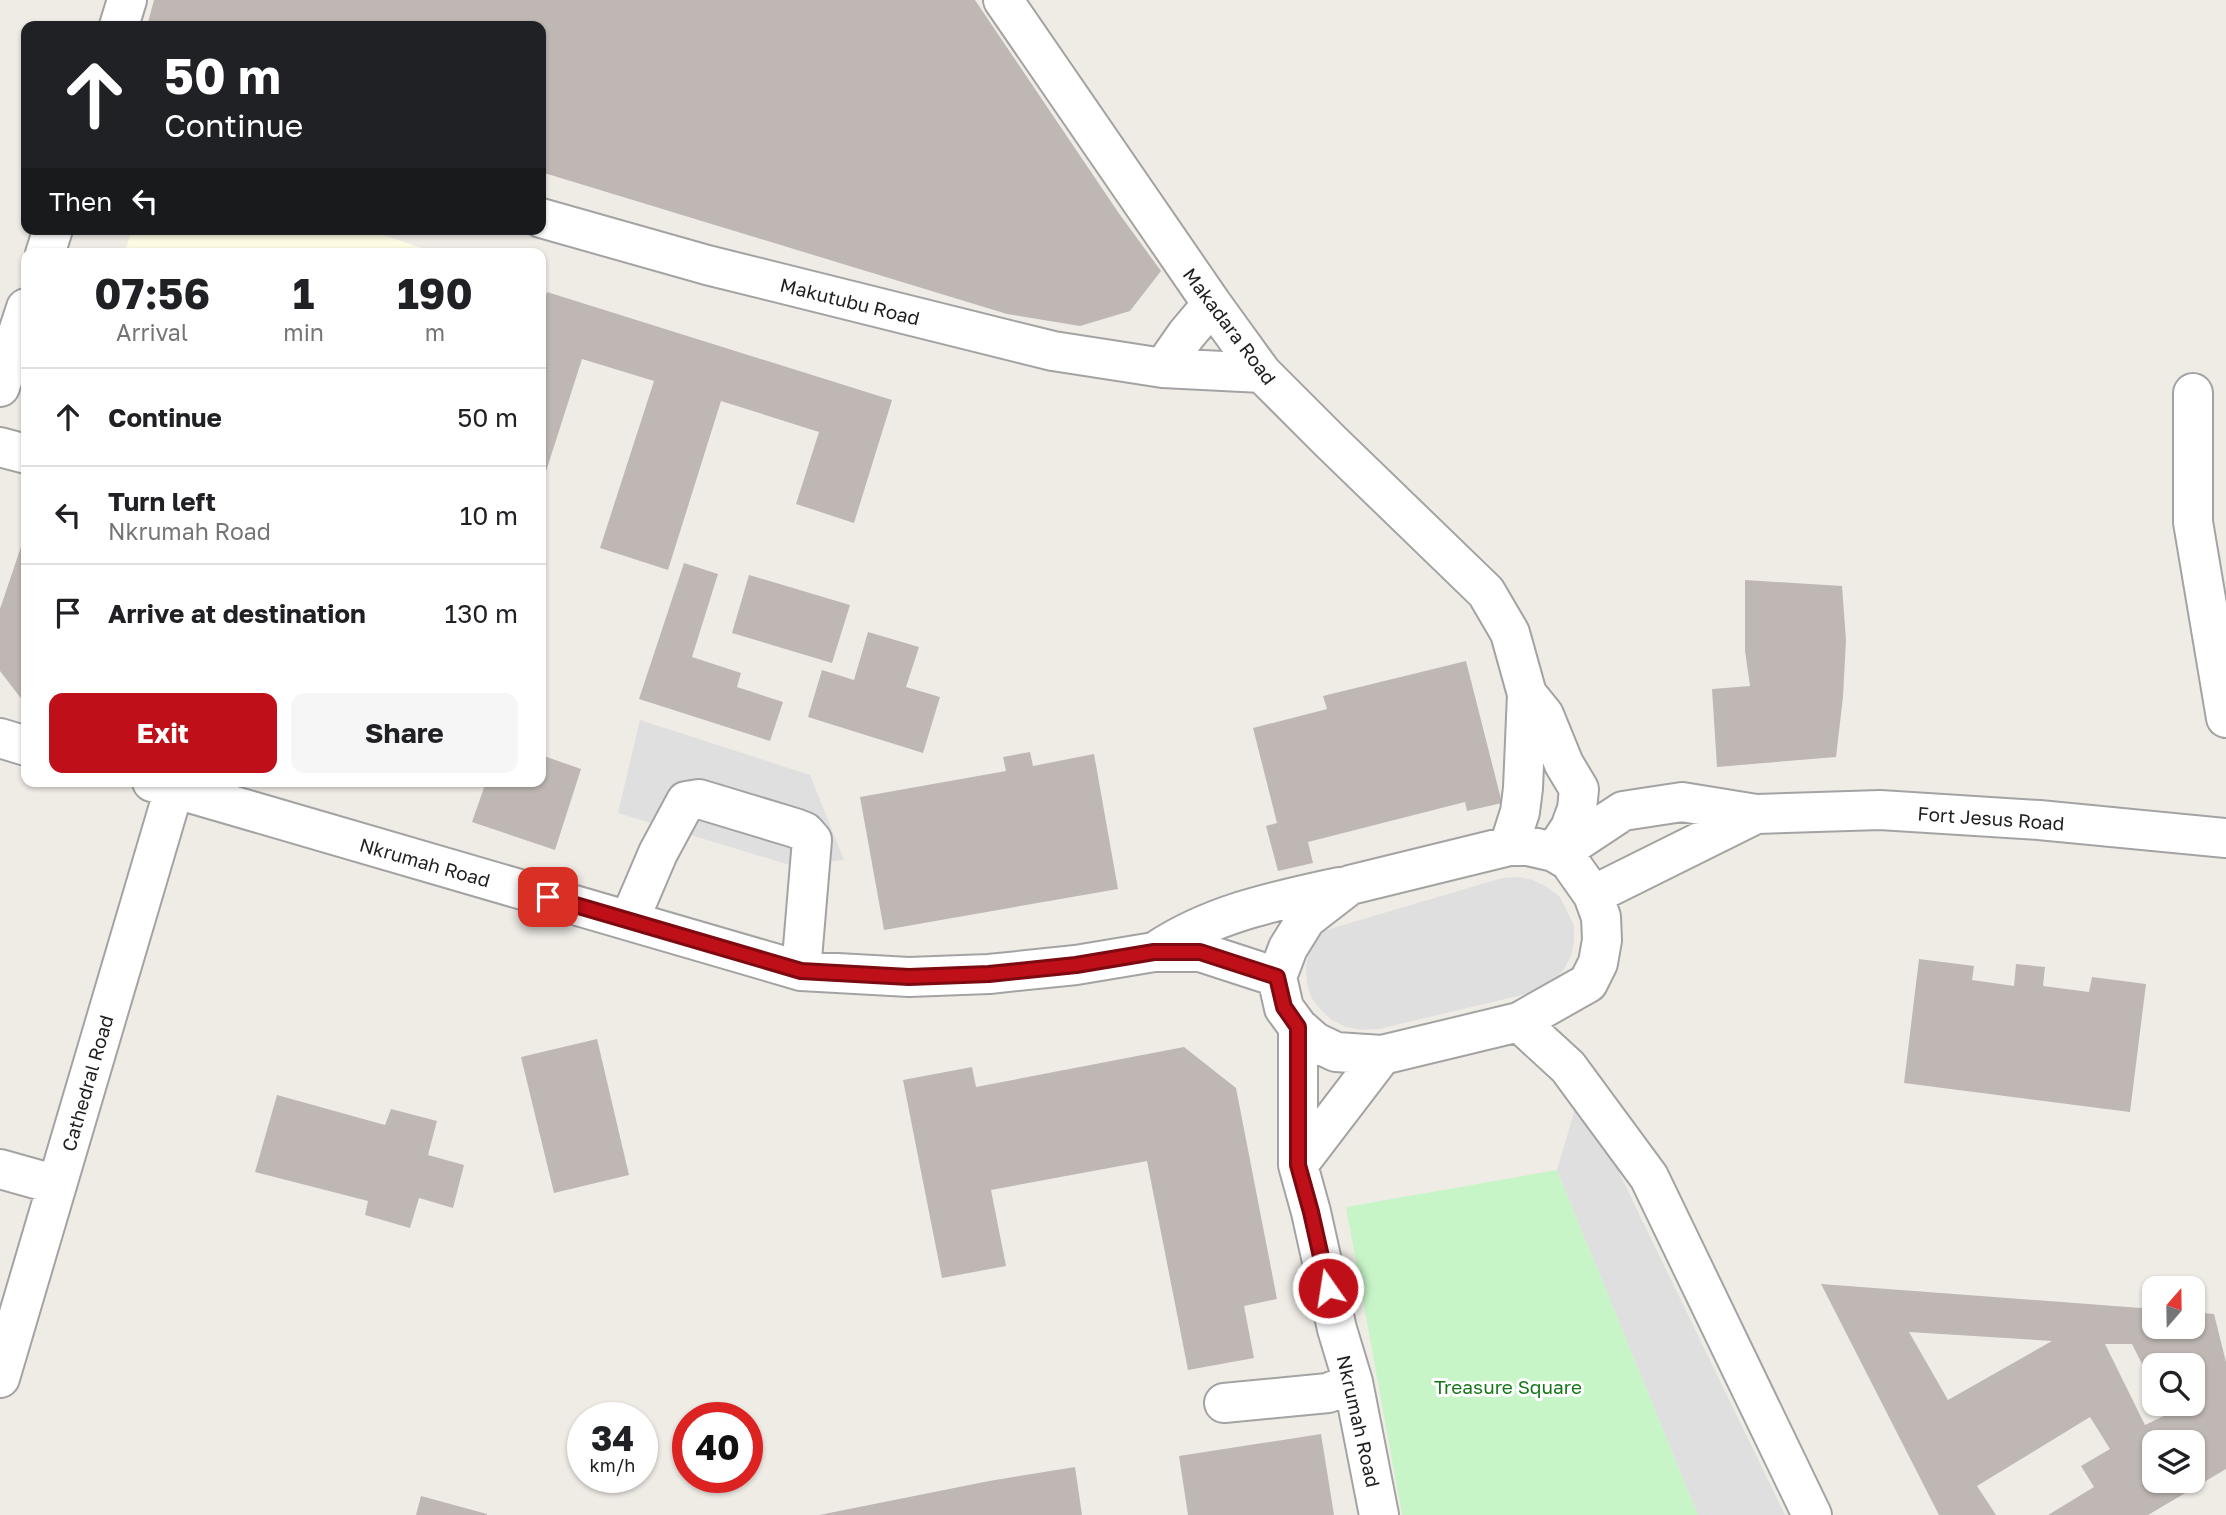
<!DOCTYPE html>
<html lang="en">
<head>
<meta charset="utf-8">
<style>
  :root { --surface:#fff; --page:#f6f6f6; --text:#202124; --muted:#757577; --line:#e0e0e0; --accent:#bf0f18 }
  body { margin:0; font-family:"Golos Text",sans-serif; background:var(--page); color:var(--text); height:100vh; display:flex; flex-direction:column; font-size:26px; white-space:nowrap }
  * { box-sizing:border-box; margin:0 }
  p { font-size:23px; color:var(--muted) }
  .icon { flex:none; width:38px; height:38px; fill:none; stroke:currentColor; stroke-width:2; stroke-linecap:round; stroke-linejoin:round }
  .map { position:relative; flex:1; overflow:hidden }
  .panel { position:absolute; left:21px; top:248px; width:525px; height:539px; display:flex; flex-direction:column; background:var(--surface); border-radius:14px; box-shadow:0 2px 5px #0004 }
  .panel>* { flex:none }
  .hud { position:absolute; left:21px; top:21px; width:525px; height:214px; border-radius:14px; box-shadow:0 2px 5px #0004; background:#202124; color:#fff; overflow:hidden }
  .needle { width:46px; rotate:20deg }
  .fabs { position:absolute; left:2142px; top:1276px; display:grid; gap:14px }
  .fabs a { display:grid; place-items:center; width:63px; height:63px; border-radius:14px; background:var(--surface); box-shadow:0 2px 5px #0004; font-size:35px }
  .speed { position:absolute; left:567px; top:1402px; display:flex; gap:14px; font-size:35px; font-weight:700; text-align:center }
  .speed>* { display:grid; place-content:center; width:91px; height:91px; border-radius:50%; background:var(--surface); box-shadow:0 2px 5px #0004; line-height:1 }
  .speed small { font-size:18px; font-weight:400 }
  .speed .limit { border:10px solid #d22; background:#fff; color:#111 }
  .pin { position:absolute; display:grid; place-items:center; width:60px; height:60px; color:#fff; margin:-30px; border-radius:14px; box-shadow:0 4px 10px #0006 }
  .me { position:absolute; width:77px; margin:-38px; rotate:347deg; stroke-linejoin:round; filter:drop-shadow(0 0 5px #0008) }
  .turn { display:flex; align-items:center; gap:24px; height:147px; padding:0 28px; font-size:32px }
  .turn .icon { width:91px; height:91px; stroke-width:2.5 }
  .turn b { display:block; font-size:49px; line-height:60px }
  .then { display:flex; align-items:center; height:66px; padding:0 28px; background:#0003; gap:14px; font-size:26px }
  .eta { display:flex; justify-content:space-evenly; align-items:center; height:119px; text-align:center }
  .eta b { font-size:42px; font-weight:700; line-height:49px }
  .button { display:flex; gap:14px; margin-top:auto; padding:14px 28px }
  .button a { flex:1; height:80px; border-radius:14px; background:var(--accent); color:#fff; font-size:28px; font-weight:700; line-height:80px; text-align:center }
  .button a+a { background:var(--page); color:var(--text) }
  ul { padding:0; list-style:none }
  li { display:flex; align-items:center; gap:21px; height:98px; padding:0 28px; border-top:2px solid var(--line) }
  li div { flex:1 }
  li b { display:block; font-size:26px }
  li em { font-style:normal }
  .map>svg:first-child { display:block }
  .education { fill:#fdfbe2 }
  .park { fill:#c7f5c8 }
  .parking { fill:#dfdfdf }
  .building { fill:#bfb7b3; fill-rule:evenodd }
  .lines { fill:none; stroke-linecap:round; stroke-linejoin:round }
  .minor-casing { stroke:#a3a3a3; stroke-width:42 }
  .minor { stroke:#fff; stroke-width:38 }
  .route-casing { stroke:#7c0a10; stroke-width:18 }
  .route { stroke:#bf0f18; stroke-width:12 }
  .labels { text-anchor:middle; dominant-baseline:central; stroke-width:6; stroke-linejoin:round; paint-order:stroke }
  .street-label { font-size:19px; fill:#1f1f1f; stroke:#fff }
  .park-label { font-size:19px; fill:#147617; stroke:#fff }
</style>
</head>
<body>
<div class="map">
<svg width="2226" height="1515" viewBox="0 0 2226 1515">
  <rect width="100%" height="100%" fill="#efece6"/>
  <path class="education" d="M132,229H365L440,254H124Z"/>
  <path class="park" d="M1557,1170L1698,1515H1402L1346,1207Z"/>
  <path class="parking" d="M640,720L810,775L844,860L790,865L618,813Z
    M1518,877L1533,880L1547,887L1560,897L1574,925V941L1571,956L1564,969L1554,982L1543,990L1379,1029L1362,1030L1346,1027L1332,1020L1321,1010L1311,997L1307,983L1306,967L1309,952L1315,939L1323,931L1502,878Z
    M1580,1092L1785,1515H1698L1557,1170Z"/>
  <path class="building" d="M154,0H975L1118,212L1161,271L1130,311L1080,326L1007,314L541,172V26H147Z
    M547,292L892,400L854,523L796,504L819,432L721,401L668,570L600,548L654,381L582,359L541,487V311Z
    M26,532V703L23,701L0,671V609Z
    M684,563L718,574L692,657L741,673L737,687L783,702L770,741L639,699Z
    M749,575L850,605L832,663L732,633Z
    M1745,580L1842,586L1846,640L1843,697L1836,757L1717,767L1712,689L1750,686L1745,651Z
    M868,632L919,647L906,687L940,697L923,753L808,717L822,670L854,680Z
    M1466,661L1502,803L1467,811L1465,802L1308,842L1313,863L1278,871L1266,826L1277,823L1253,728L1327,709L1323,696Z
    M1030,752L1033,766L1094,754L1118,889L884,930L860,797L1006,771L1003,757Z
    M541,755L581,769L555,850L472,822L486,782H541Z
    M1919,959L1974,966L1972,980L2014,986L2016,964L2045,967L2043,986L2089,992L2092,977L2146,984L2130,1112L1904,1083Z
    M597,1039L629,1175L554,1193L521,1057Z
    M1184,1047L1236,1088L1277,1299L1244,1306L1254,1358L1188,1370L1147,1161L991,1190L1006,1266L942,1278L903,1080L972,1067L976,1087Z
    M277,1095L385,1125L391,1109L437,1121L428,1155L464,1165L453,1208L419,1198L410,1228L365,1215L368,1201L255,1172Z
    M1821,1284L2154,1309V1326H2193V1312L2214,1314L2226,1362V1469L2148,1515H2048L2094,1487L2081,1466L2110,1449L2090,1417L1977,1486L1996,1515H1939ZM1909,1332L2052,1341L1948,1400ZM2105,1344H2132L2154,1388V1365H2193V1404H2162L2168,1414L2145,1425ZM2154,1442H2193V1480H2154Z
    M1321,1434L1334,1515H1188L1179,1456Z
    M1075,1467L1082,1515H819L989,1481Z
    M421,1496L487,1514V1515H416Z"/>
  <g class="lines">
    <defs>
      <path id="minor" d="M1003,0L1212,304L1262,373L1330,441L1486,592L1510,633L1527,694L1523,788L1520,812L1509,846
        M119,26L127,0
        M541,218L707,265L1053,351L1163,368L1262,373
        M45,254L53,229
        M1163,368L1186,335L1212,304
        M0,387L26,308
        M2193,393V522L2226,718
        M0,447L26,454
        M1527,694L1544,715L1564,764L1579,789L1577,809L1570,828L1554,852
        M0,738L26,746
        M152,782L801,971L909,977L989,974L1076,965L1154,952H1200L1277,977
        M1509,846H1528L1554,852L1569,861L1593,895L1601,917L1602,940L1598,963L1588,983L1519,1022L1382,1055L1336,1052L1315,1042L1298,1027L1284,1008L1277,977L1288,948L1306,919L1350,885Z
        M1558,854L1623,811L1682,802L1756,814L1880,810L2039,820L2226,838
        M1593,895L1756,814
        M629,921L658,853L686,801L699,799L795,828L805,832L812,840L801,971
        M1156,951C1211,914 1275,901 1339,887
        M1519,1022L1568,1067L1649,1177L1812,1515
        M1298,1027V1165L1311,1212L1337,1329L1353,1382L1379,1515
        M1298,1165L1382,1055
        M0,1169L57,1185
        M0,1378L174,789
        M1224,1403L1328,1393L1353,1382"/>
    </defs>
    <use href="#minor" class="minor-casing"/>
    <use href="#minor" class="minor"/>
  </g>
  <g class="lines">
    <defs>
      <path id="route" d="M548,897L801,971L909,977L989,974L1076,965L1154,952H1200L1277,977L1284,1007L1298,1027V1165L1311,1212L1328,1288"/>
    </defs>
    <use href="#route" class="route-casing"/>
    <use href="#route" class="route"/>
  </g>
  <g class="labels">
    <g class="street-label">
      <text transform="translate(850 301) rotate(14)">Makutubu Road</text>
      <text transform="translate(1230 326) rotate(53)">Makadara Road</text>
      <text transform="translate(1991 818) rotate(4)">Fort Jesus Road</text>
      <text transform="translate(425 862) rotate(16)">Nkrumah Road</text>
      <text transform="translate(87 1083) rotate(-74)">Cathedral Road</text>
      <text transform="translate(1359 1421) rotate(77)">Nkrumah Road</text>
    </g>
    <g class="park-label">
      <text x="1508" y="1386">Treasure Square</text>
    </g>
  </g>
</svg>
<div class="fabs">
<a><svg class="needle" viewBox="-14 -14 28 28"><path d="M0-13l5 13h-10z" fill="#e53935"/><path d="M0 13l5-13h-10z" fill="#757577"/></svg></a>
<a><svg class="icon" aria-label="search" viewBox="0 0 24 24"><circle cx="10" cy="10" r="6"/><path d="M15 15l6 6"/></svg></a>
<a><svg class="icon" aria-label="layers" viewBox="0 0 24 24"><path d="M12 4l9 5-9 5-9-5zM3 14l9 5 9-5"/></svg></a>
</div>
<div class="speed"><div>34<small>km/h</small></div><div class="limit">40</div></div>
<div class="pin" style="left:548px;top:897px;background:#d93025"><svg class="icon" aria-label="arrive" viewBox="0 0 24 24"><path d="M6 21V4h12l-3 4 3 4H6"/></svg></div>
<svg class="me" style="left:1328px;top:1288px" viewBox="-20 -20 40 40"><circle r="17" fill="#bf0f18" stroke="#fff" stroke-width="3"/><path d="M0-11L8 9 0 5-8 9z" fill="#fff"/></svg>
<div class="hud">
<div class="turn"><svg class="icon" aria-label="ahead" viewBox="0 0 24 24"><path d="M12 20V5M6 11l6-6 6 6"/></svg><div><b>50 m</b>Continue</div></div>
<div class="then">Then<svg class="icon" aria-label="left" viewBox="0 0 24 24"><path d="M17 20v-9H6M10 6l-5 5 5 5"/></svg></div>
</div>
<section class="panel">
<div class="eta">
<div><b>07:56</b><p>Arrival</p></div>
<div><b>1</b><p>min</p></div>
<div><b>190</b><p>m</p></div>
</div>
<ul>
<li><svg class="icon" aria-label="ahead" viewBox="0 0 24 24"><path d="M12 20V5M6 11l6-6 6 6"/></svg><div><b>Continue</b></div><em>50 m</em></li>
<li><svg class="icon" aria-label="left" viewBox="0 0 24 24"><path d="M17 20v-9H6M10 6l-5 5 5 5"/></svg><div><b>Turn left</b><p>Nkrumah Road</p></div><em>10 m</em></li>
<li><svg class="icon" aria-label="arrive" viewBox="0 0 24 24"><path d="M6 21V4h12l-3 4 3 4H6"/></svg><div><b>Arrive at destination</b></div><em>130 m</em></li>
</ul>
<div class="button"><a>Exit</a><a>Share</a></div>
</section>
</div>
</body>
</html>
